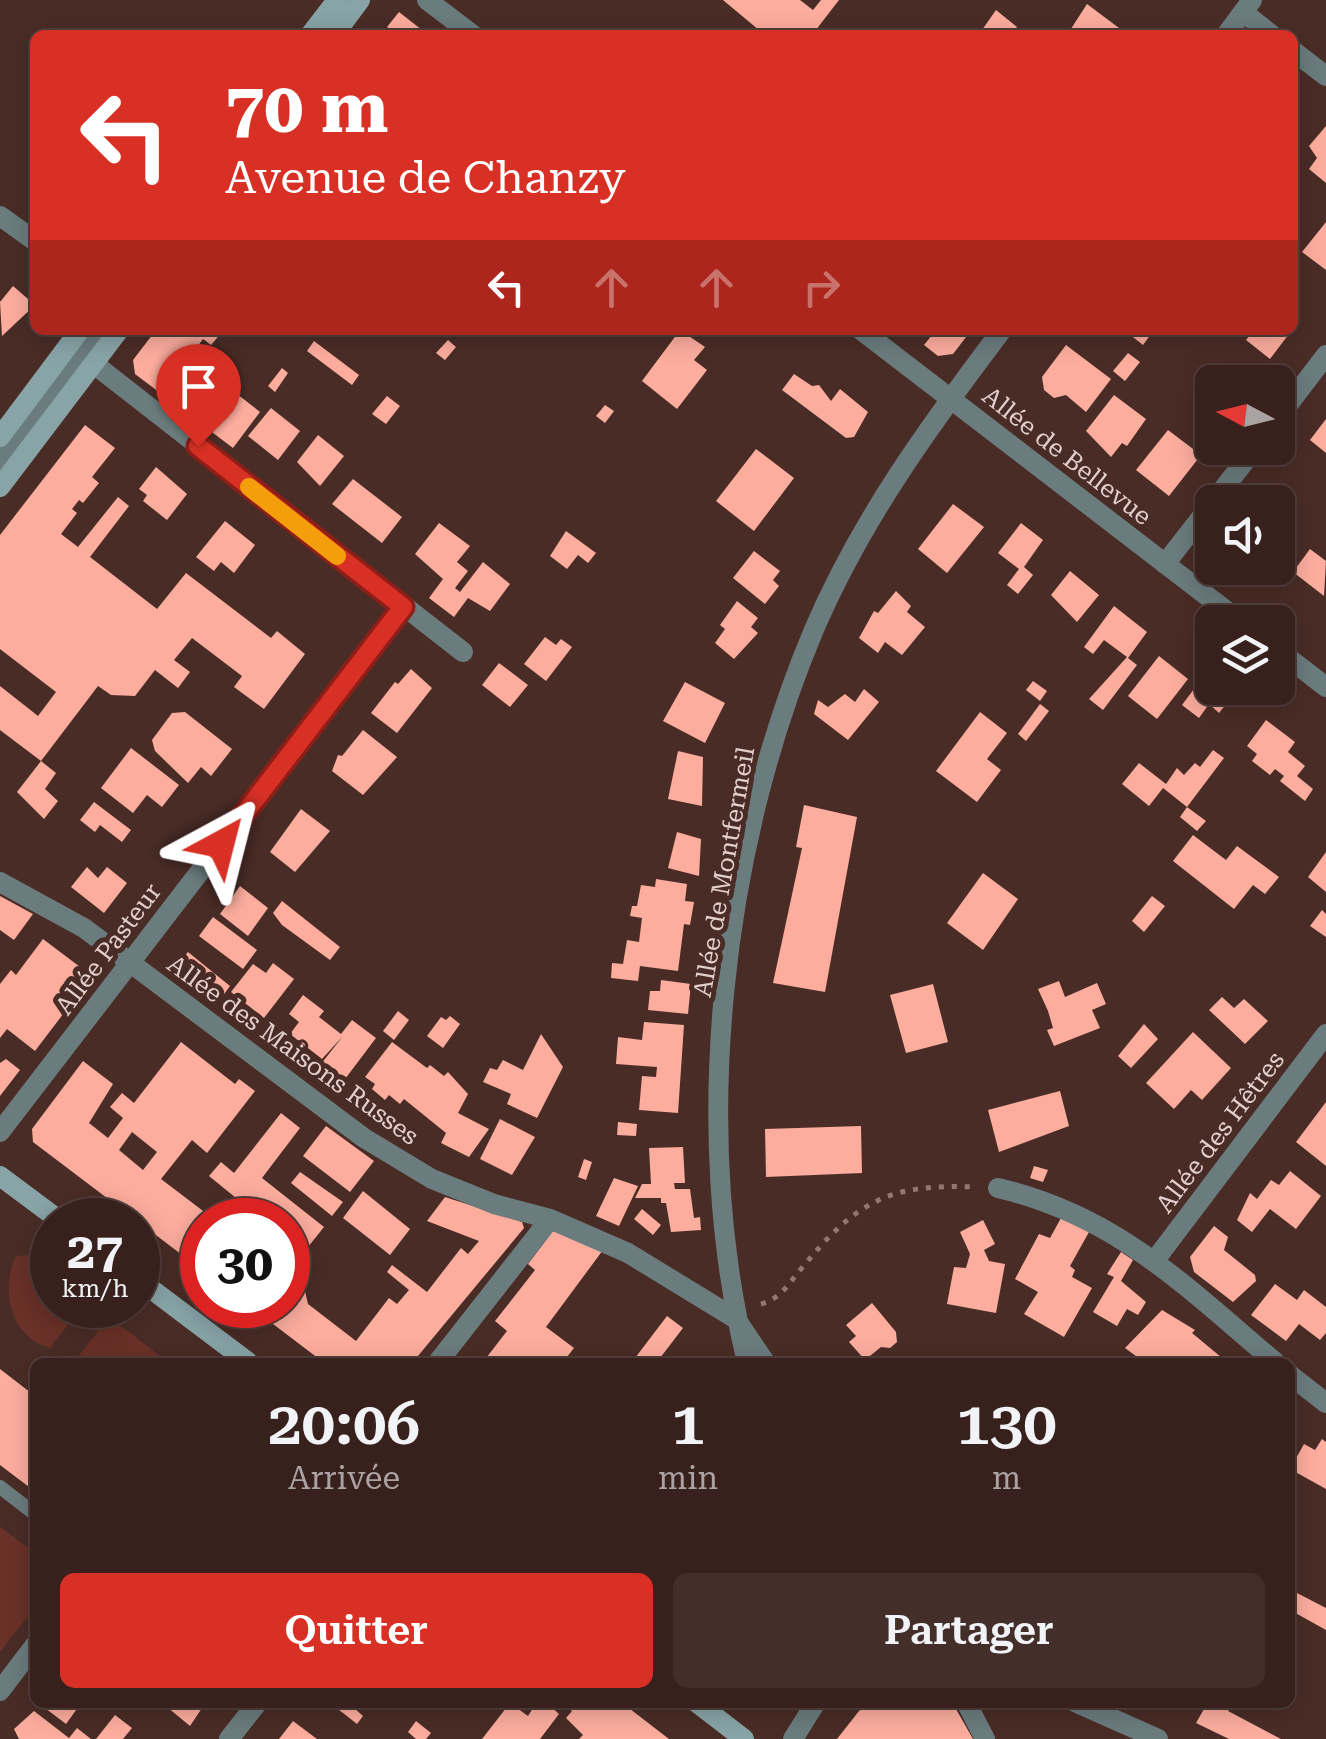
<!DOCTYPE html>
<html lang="fr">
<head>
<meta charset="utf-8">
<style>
  :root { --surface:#38211c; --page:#432e29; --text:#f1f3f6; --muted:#aba3a3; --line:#523e3b; --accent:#d93025 }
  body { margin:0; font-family:"Roboto Serif",serif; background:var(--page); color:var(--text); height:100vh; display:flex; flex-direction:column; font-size:38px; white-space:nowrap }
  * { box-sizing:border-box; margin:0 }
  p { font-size:32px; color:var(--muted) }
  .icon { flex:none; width:55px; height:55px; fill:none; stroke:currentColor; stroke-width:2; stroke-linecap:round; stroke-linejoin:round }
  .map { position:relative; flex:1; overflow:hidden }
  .details { position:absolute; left:30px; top:1358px; width:1265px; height:350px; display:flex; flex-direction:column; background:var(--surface); border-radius:15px; box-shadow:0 5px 25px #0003,0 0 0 2px var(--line) }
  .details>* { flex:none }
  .banner { position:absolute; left:30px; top:30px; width:1268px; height:305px; border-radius:15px; box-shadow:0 5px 25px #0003,0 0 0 2px var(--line); background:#d93025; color:#fff; overflow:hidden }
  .needle { width:65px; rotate:277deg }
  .controls { position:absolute; left:1195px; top:365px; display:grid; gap:20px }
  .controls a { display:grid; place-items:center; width:100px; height:100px; border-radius:15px; background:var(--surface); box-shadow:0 5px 25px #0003,0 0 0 2px var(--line); font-size:50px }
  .speed { position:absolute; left:30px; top:1198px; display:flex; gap:20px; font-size:50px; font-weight:700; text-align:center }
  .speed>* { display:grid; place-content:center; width:130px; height:130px; border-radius:50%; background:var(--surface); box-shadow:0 5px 25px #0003,0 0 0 2px var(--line); line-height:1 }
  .speed small { font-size:25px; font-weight:400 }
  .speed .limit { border:15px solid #d22; background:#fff; color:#111 }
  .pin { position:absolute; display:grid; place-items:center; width:85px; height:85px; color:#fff; margin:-102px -42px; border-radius:50% 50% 50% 0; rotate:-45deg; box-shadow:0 0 10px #0007 }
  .pin .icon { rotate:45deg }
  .me { position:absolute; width:110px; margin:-55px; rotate:38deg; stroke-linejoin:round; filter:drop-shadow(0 0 8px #0008) }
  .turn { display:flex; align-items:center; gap:35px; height:210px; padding:0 30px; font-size:45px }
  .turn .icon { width:130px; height:130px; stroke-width:2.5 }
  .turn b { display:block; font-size:70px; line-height:85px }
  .lanes { display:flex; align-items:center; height:95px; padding:0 30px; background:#0003; justify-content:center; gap:50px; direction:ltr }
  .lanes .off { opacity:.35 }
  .eta { display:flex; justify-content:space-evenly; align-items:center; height:170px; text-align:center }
  .eta b { font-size:60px; font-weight:600; line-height:70px }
  .button { display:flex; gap:20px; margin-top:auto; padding:20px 30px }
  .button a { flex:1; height:115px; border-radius:15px; background:var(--accent); color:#fff; font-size:40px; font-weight:600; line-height:115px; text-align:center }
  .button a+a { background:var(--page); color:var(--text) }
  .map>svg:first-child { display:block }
  .green { fill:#6a3128 }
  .building { fill:#fcad9e; fill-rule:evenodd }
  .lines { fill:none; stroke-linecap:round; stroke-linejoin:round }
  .path { stroke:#907772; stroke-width:5; stroke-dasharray:5 8; stroke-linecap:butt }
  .lane { stroke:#6b7c7e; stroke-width:14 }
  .street { stroke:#6b7c7e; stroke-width:20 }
  .secondary { stroke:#88a4a7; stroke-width:20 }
  .route-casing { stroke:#8d1f18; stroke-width:25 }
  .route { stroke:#d93025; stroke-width:18 }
  .slow { stroke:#f59e0b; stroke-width:18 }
  .labels { text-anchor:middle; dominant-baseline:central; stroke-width:10; stroke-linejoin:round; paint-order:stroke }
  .street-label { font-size:25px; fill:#e3cfcb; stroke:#4a2c26 }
</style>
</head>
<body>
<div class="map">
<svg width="1326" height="1739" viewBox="0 0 1326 1739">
  <rect width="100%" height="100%" fill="#4a2c26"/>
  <path class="green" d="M27,1255L52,1274V1305H83L50,1348C10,1337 0,1289 16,1256Z
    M109,1317L168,1362H74Z
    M0,1527L27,1547L35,1545V1607L0,1652Z"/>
  <path class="building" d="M723,0H800L813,10L821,0H839L812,35H765Z
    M1087,4L1123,31L1120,35H1067Z
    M996,10L1017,27L1011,35H989L982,30Z
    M399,12L422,30L418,35H398L387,27Z
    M1326,126V183L1309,169L1317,158L1309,146Z
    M1326,222V270L1302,252Z
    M13,286L35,305L2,336L0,302Z
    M156,330L222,332L211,345L203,339L187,361L205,374L208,371L235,397L237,394L260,412L233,448L135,374L133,360Z
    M680,330L705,347L694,360L707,370L677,409L642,381Z
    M936,330H968L970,332L953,354L938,356L924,345Z
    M1124,330H1154L1143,345Z
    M1254,330H1292L1270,359L1246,340Z
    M448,340L456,347L445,360L436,353Z
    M314,341L359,375L352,385L307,351Z
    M1066,345L1111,379L1086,412L1066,395L1054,398L1044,390L1042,377Z
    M1128,353L1140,362L1125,381L1113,371Z
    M282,368L288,373L275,392L268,386Z
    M794,374L812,386L819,385L831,401L840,389L868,412L854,437L846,438L782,390Z
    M1114,395L1146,419L1127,446L1122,443L1111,457L1086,431Z
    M387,396L400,406L386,424L372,414Z
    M605,405L614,411L605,423L596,416Z
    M271,408L300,431L278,460L248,436Z
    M1326,419V453L1310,440Z
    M85,425L115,448L92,477L99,483L83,503L79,500L72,509L77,513L61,534L78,547L118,497L129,506L90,557L157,609L186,573L271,638L277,631L305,654L264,709L234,687L242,676L192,638L174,660L190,672L178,688L155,670L135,696L111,695L98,686L41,761L56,773L45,789L58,801L44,819L17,792L41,761L0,730V686L38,716L56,692L0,649V535Z
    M1168,430L1201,455L1169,496L1136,470Z
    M318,435L344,456L320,486L297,462Z
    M756,449L794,478L754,531L716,501Z
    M156,467L187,494L167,520L143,501L147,495L139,489Z
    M353,479L402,517L382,543L332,504Z
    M953,504L984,527L947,573L918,549Z
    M225,521L255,545L234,573L221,562L214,571L196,557Z
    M439,523L470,546L457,562L468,571L455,588L460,592L483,562L510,584L490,611L468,598L454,617L429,598L443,579L415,554Z
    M1021,523L1043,540L1024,567L1033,575L1018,594L1007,585L1019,569L998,553Z
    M566,531L596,553L588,563L578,555L567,569L550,556Z
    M1310,549L1326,561L1324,596L1293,572Z
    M754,551L780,571L773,580L779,586L765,604L733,578Z
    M1070,571L1099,595L1077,622L1051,595Z
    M896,591L911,606L907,612L925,627L902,655L885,642L878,653L859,638L874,611L878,613Z
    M737,601L758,618L751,627L758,633L734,659L715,643L725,629L720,625Z
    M1114,606L1147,632L1128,658L1137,665L1103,710L1089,699L1127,657L1104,640L1093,654L1084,647Z
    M545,637L556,645L561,639L572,647L546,681L524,664Z
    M1159,656L1188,679L1157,719L1128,696Z
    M499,663L528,685L510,707L482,685Z
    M1212,665V688H1239L1219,713L1209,704L1199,718L1182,705Z
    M411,669L432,688L397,733L371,713L395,682L398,684Z
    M1033,681L1047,691L1040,701L1026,690Z
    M685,682L725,703L705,743L663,721Z
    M864,689L879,702L848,740L814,714L818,700L828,707L845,694L855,702Z
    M1040,704L1049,711L1026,741L1018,734Z
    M185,712L232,749L211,776L201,767L188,783L155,751L152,740L172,713Z
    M980,712L1007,733L987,759L1001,770L977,802L936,771Z
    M1266,720L1295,742L1288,752L1305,766L1297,776L1313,789L1305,801L1280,781L1284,776L1275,769L1270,775L1252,761L1257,754L1247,746Z
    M363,730L397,757L363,795L332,771L338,755L342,756Z
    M131,748L179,785L162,807L147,795L133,813L101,788Z
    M1213,750L1224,758L1187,807L1163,788L1149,806L1122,784L1139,763L1166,784L1177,768L1184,775L1195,763L1200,767Z
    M678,751L703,757L702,806L668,799Z
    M94,802L131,830L122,842L100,825L95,832L80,820Z
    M804,805L857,817L825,992L773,983L802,848L796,847Z
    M1187,807L1206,821L1197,831L1180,817Z
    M301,809L330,831L295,872L270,852Z
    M677,832L701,839L699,876L668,868Z
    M1193,835L1226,860L1237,846L1279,877L1265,894L1253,885L1234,909L1173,861Z
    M1326,852V892L1308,877Z
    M87,867L98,878L107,867L127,883L104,913L71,887Z
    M983,873L1018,899L983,950L947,923Z
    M656,879L687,884L685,901L694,902L690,925L684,924L678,971L640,966L638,981L611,978L612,963L623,964L627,940L639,942L642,918L630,916L632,906H637L641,885L655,887Z
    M240,886L268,908L248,936L220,914Z
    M0,896L33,914L14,940L0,930Z
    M1152,896L1165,906L1144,932L1132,921Z
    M282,901L340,947L330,960L282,925L273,913Z
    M1322,910L1326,914V937L1310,926Z
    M213,917L257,950L243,969L199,936Z
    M43,939L92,976L35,1051L7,1029L0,1038V984L11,970L16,975Z
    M188,952L230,986L217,1004L173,971Z
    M273,963L294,979L264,1018L231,992L253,964L266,973Z
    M661,980L691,984L688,1014L648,1010L650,991H660Z
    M1059,981L1065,997L1097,983L1106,1004L1092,1010L1100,1028L1054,1046L1047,1030L1053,1028L1048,1011L1038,989Z
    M933,984L948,1042L906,1053L890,995Z
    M303,995L324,1011L319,1017L341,1034L352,1020L376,1038L339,1087L317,1069L343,1036L322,1059L290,1034L299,1022L289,1014Z
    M1222,997L1234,1008L1244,999L1268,1021L1245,1044L1209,1010Z
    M398,1011L409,1020L394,1040L383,1031Z
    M450,1016L460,1024L443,1048L427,1036L441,1017L446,1020Z
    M644,1022L684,1025L678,1113L639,1110L642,1076L656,1077L657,1067L616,1064L618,1037L642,1040Z
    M1144,1024L1158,1039L1131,1068L1118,1056Z
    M1193,1032L1231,1068L1202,1100L1191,1090L1174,1109L1146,1083Z
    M541,1034L563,1067L537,1118L507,1104L511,1094L483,1082L490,1068L497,1070L503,1060L523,1070Z
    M181,1042L235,1084L239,1079L255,1091L207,1153L192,1140L161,1179L215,1220H202V1270L33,1142L32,1129L83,1061L113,1084L89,1123L108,1138L123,1118L110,1107L122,1093L134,1103ZM132,1132L157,1152L143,1170L119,1150Z
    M392,1042L427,1068L430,1065L444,1076L448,1072L468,1094L458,1113L489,1129L469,1157L441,1143L446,1133L404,1099L400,1104L389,1095L385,1100L372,1089L375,1084L365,1077Z
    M6,1059L20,1070L0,1096V1063Z
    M1060,1091L1069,1126L999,1152L988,1110Z
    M1326,1102V1166L1296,1142Z
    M281,1113L300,1128L262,1178L324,1227L304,1252L288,1239V1220H263L209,1176L221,1162L234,1173Z
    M500,1119L535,1137L512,1175L480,1159Z
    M618,1122L637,1124L636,1136L617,1135Z
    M326,1126L374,1161L350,1192L303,1156Z
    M861,1126L862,1173L766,1177L765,1129Z
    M683,1147L685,1183H674L675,1189H690L694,1218L700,1217L701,1230L671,1232L666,1203H661V1198H635L642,1184H651L649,1148Z
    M584,1159L592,1162L586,1180L578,1177Z
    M1034,1166L1048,1170L1043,1182L1030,1178Z
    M1290,1171L1321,1196L1296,1229L1270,1209L1252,1232L1237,1220L1250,1193L1257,1199L1271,1180L1279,1185Z
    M300,1172L343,1202L332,1216L291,1183Z
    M614,1178L638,1186L619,1226L596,1216Z
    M363,1191L410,1229L390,1255L343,1218Z
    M445,1197L522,1222L524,1228L413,1362H323L248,1305H288V1274L304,1287L308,1304L356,1341L389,1298L397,1304L409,1290L387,1272L392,1265L427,1292L461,1248L468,1254L479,1241L427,1221Z
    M642,1209L661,1225L653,1235L634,1219Z
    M1061,1218L1089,1232L1070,1266L1075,1270L1072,1277L1092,1288L1064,1337L1024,1314L1038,1292L1015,1279L1039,1234L1050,1238Z
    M983,1220L995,1244L984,1250L989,1261L1005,1264L996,1313L947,1304L954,1267L966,1268L970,1254L960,1232Z
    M1214,1226L1228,1237L1224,1250L1255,1275L1256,1281L1233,1302L1194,1272L1190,1257Z
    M553,1231L603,1250L546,1327L574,1348L563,1362H483L507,1331L495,1321L535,1270L528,1264Z
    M1121,1252L1133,1260L1121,1281L1146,1302L1138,1315L1127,1309L1117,1326L1093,1312L1114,1277L1107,1274Z
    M1275,1284L1297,1300L1304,1290L1326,1307V1333L1320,1340L1299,1324L1286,1341L1251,1315Z
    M872,1303L896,1332L897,1342L890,1348L881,1347L865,1360L849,1342L856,1336L846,1325Z
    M1162,1310L1195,1330L1192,1333L1227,1362H1189L1180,1356L1175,1362L1162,1356L1158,1362H1144L1125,1348Z
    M667,1316L683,1328L657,1362H632Z
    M0,1369L35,1396L33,1490L0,1465Z
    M1322,1439L1326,1442V1489L1290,1469L1304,1444L1315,1450Z
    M1297,1593L1326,1608V1630L1290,1610Z
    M37,1702H82L66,1724Z
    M161,1702H206L190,1726Z
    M329,1702H358L354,1708L363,1716L357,1724Z
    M537,1702H553L550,1706L559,1714L540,1739H482L510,1703L528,1716Z
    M561,1702H621L669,1739H579L583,1735L566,1718L572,1711Z
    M877,1702H952L973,1739H837L859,1711Z
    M1208,1702H1227L1232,1705L1228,1711L1281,1739H1229L1196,1723Z
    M34,1711L69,1738L77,1728L91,1739H19L14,1729Z
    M115,1715L132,1728L123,1739H96Z
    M293,1721L317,1739H279Z
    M416,1721L431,1733L426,1739H416L408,1732Z"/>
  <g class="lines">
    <path class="path" d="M761,1304C782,1298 788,1284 801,1269C855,1203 887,1183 975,1187"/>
    <path class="lane" d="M0,1487L35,1514"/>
    <path class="street" d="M427,0L473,35
      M1243,12L1272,35
      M1226,35L1252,0
      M1292,50L1326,76
      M0,216L35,241
      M861,330L1241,622
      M94,364L463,652
      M1278,418L1326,355
      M0,460L99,330
      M1165,564L1255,448
      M1278,650L1326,687
      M0,882L84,928L364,1138L432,1179L494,1204L550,1219L628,1253L736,1319L765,1362
      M0,1132L403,607
      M998,1188C1117,1216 1185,1286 1275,1362
      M1155,1260L1326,1034
      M438,1362L550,1219
      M747,1362C690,1131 721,851 813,632C860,521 930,425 1002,330
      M1290,1375L1326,1403
      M0,1691L35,1645
      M966,1702L985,1739
      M1075,1702L1158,1739
      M229,1739L258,1702
      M793,1739L816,1702"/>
    <path class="secondary" d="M310,35L337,0
      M334,35L360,0
      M0,437L80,330
      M0,487L119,330
      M0,1176L59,1220
      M138,1279L248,1362
      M696,1702L744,1739"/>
  </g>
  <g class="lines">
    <defs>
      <path id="route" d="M198,446L403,607L221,844"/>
    </defs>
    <use href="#route" class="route-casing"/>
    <use href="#route" class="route"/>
    <path class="slow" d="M249,487L337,556"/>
  </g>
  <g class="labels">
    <g class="street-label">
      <text transform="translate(1067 456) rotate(38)">Allée de Bellevue</text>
      <text transform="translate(724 872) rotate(-80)">Allée de Montfermeil</text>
      <text transform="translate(108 949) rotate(-53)">Allée Pasteur</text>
      <text transform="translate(293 1050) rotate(36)">Allée des Maisons Russes</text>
      <text transform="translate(1220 1132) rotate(-53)">Allée des Hêtres</text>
    </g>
  </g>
</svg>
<div class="controls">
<a><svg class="needle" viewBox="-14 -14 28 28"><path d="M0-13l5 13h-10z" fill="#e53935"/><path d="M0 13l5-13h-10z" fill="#aba3a3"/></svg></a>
<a><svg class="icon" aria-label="sound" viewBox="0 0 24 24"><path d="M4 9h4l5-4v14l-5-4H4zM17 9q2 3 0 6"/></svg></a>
<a><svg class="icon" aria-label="layers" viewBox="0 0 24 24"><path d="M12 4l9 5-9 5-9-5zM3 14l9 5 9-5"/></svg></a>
</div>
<div class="speed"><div>27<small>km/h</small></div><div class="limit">30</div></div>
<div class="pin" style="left:198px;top:446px;background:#d93025"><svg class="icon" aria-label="arrive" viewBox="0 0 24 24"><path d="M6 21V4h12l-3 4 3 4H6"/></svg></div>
<svg class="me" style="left:221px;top:844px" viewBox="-20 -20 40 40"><path d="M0-17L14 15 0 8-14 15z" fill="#d93025" stroke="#fff" stroke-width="4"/></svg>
<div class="banner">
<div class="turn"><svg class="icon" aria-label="left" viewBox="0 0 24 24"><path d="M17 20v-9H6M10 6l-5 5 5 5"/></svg><div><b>70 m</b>Avenue de Chanzy</div></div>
<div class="lanes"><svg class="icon" aria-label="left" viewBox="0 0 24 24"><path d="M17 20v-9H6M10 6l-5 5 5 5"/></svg><svg class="icon off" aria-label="ahead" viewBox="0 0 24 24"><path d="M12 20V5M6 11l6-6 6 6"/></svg><svg class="icon off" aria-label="ahead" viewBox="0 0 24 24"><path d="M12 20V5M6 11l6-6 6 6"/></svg><svg class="icon off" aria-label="right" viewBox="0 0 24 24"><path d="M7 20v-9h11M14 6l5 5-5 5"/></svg></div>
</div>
<section class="details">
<div class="eta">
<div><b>20:06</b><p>Arrivée</p></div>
<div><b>1</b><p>min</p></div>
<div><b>130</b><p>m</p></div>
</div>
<div class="button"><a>Quitter</a><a>Partager</a></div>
</section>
</div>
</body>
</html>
